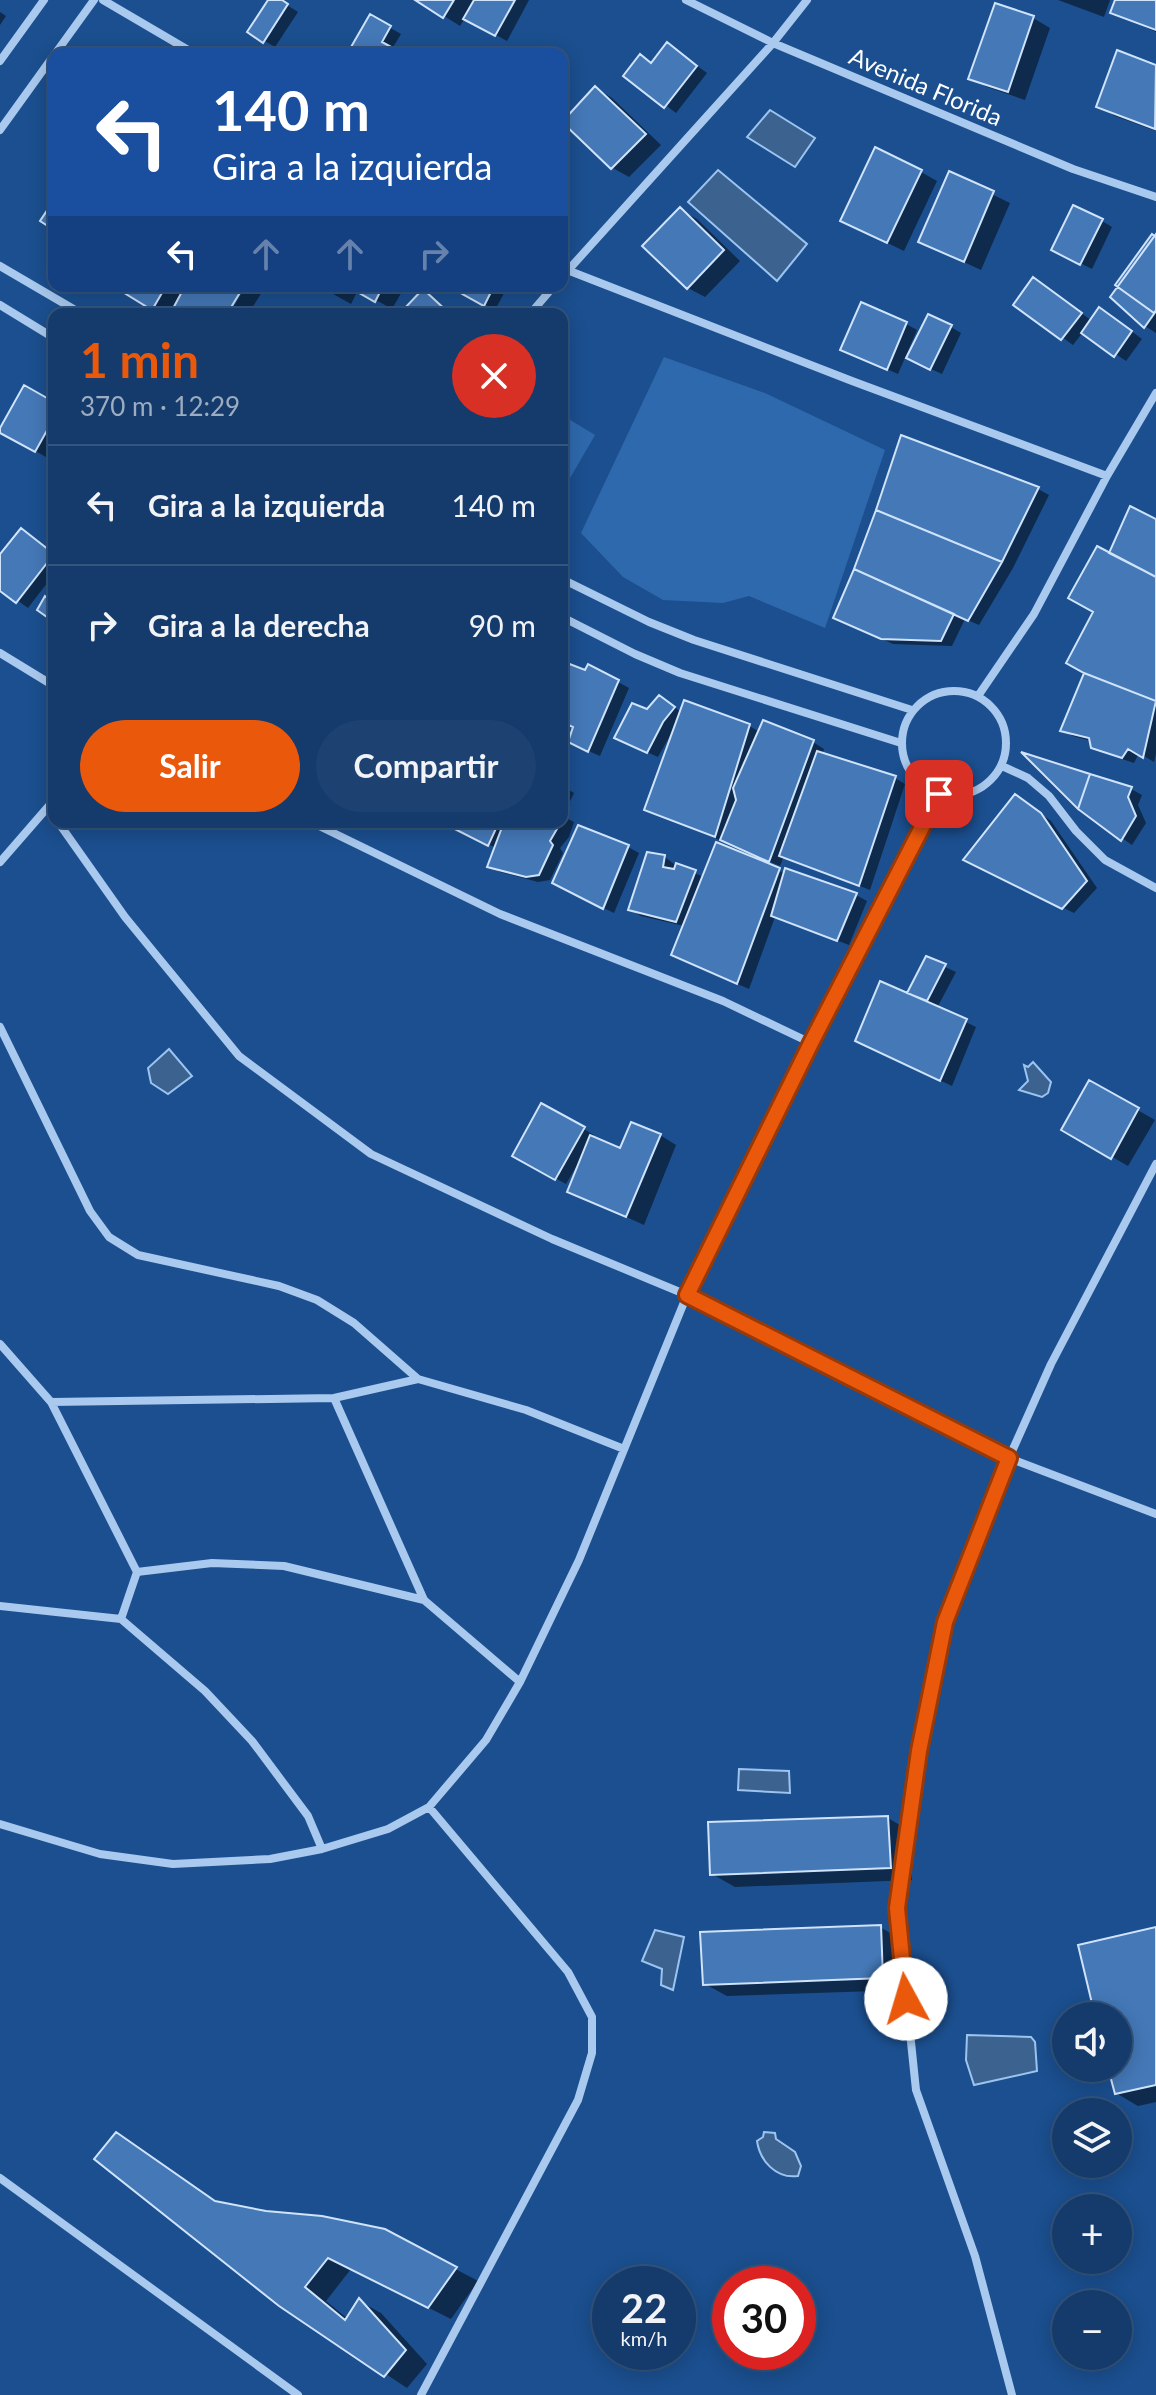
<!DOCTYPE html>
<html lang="es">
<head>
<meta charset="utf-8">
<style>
  :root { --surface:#143b6b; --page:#1d4271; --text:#f1f3f6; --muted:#9dadc1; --line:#33557e; --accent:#ea580c }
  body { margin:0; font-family:Lato,sans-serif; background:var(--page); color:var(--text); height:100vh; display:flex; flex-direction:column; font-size:30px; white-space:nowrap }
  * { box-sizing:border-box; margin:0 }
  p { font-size:26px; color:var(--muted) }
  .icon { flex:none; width:44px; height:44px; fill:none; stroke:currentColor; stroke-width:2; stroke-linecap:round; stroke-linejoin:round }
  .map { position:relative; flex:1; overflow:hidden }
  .drawer { position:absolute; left:48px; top:308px; width:520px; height:520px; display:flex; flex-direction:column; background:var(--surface); border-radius:16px; box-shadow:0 4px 20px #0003,0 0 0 2px var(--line) }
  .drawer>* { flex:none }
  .banner { position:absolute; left:48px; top:48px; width:520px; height:244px; border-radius:16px; box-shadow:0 4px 20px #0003,0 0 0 2px var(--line); background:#1a4fa0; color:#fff; overflow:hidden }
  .fabs { position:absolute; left:1052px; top:2002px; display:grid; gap:16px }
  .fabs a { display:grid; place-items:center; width:80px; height:80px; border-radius:50%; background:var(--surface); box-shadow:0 4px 20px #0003,0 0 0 2px var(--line); font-size:40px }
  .speed { position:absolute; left:592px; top:2266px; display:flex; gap:16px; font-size:40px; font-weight:700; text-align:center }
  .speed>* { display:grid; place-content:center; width:104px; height:104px; border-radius:50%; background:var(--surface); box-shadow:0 4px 20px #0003,0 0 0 2px var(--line); line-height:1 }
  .speed small { font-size:20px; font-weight:400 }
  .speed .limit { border:12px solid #d22; background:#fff; color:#111 }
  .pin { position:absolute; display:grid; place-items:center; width:68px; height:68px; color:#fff; margin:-34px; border-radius:16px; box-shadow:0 4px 12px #0006 }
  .me { position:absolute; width:88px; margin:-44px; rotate:354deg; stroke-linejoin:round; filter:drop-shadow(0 0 6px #0008) }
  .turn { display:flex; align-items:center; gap:28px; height:168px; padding:0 32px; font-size:36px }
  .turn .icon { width:104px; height:104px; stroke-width:2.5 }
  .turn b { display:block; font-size:56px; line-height:68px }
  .lanes { display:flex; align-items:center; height:76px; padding:0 32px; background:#0003; justify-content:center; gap:40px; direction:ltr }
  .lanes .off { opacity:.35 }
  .round { display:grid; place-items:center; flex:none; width:84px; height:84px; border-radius:42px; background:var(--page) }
  .summary { display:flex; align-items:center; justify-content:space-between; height:136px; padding:0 32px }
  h1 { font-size:48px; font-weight:700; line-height:60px; color:var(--accent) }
  .button { display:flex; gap:16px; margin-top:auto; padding:16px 32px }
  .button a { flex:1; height:92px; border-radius:48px; background:var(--accent); color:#fff; font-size:32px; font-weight:700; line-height:92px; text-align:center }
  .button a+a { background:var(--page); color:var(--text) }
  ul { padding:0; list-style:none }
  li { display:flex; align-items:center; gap:24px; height:120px; padding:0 32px; border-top:2px solid var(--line) }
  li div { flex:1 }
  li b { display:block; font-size:30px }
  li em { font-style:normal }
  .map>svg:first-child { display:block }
  .green { fill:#2e69ad }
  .water { fill:#3c6290; stroke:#9cc4f0; stroke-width:2 }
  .shadow { fill:#0007 }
  .building { fill:#4478b7; stroke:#cfe3fa; stroke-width:2 }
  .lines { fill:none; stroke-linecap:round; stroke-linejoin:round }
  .minor { stroke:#a9c9ee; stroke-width:8 }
  .route-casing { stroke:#983908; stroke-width:20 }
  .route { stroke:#ea580c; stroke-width:14 }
  .labels { text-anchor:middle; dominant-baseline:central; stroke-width:8; stroke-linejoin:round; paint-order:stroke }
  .street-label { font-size:24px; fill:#fff; stroke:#1b4f8f }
</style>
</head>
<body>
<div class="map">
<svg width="1156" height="2395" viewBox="0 0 1156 2395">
  <rect width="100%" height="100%" fill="#1b4f8f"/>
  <path class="green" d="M664,357L765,393L885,450L825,628L749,596L723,603L663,600L623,577L581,533Z
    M562,415L595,435L562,492Z"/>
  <path class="water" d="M770,110L815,138L795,167L747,137Z
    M718,170L807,244L777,281L688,202Z
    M169,1049L192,1076L168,1094L151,1083L148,1068Z
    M1033,1062L1051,1082L1048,1093L1042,1097L1019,1090L1028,1081L1024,1065L1028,1067Z
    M739,1769L789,1771L790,1793L738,1790Z
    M655,1930L684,1937L673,1990L661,1985L662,1969L642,1961Z
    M967,2035L1031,2037L1035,2042L1037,2071L974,2085L966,2060Z
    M764,2132L775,2133L776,2139L795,2152L801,2166L798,2176C776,2179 760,2161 757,2141L763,2137Z"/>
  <path class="shadow" d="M270,0H279L298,12L275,47L250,32Z
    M419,0H529L507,41L465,18L460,26Z
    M1058,0H1110L1104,17Z
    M1117,0H1156V32L1113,12Z
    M0,12L6,16L0,25Z
    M371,17L401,34L392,49L400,54H350Z
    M1033,18L1050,28L1025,100L987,87L971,78Z
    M668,45L707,73L676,113L626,75L652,64Z
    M1118,53L1156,67V131L1115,116L1098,106Z
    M596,88L612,98L661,145L629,177L613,168L564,121Z
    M921,172L937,181L904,251L859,229Z
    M950,174L1010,203L981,270L938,250Z
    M680,210L697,219L740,261L705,297L688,288Z
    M1102,221L1112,227L1092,269L1064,255Z
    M1156,237V333L1145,326L1112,296Z
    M116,286H241L224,314H162Z
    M246,286H266L252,308L262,314H229Z
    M319,286H401L404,288L392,309L358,290L351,304Z
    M451,286H508L495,310Z
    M1045,286L1092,321L1111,316L1142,339L1126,361L1083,332L1073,345L1016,304Z
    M423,292L434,298L451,314H406L404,312Z
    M906,324L917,330L898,374L843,350Z
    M951,327L961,333L942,374L920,364Z
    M54,404V443L46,457L0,431Z
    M1038,489L1049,495L1013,568L979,625L965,619L952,646L893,644L846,623Z
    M1156,522V754L1154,762L1139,753L1134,763L1104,753L1093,747L1091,741L1073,736L1063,730L1086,672L1096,612L1110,555Z
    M22,530L54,553V574L28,608L0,588V558Z
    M589,666L629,688L600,756L582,748L575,727L562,722V678L586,672Z
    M670,704L681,712L749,726L760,732L764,722L813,742L824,749L822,755L895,778L905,784L870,890L784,856L780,866L647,809L674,733L672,732L658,757L627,743L647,712Z
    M562,786L574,793L563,816L574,822L569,837L560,848L563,853L550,880L538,882L500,872L489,866L496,848L444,822H562Z
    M1131,789L1142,795L1138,805L1146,823L1132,845L1080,808Z
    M1026,803L1051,821L1097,888L1074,913L976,865Z
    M401,822H415L412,828Z
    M717,844L786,874L856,895L867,901L849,945L775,917L749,989L684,960V926L641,916L630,909L665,857L675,865L704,877Z
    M628,847L639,853L614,913L565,889Z
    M927,959L956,972L937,1008L976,1027L952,1086L868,1047L908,995Z
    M1090,1083L1155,1120L1128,1166L1064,1129Z
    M542,1105L594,1135L593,1138L622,1150L660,1135L676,1145L644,1225L569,1191L579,1168L576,1167L566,1184L514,1155Z
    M888,1818L910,1831L912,1880L735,1887L712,1874Z
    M880,1927L902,1940L905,1990L727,1996L705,1984Z
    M1156,1929V2102L1138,2106L1116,2093L1110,2068H1118V2016H1097Z
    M116,2134L220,2204L384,2231L478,2281L451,2319L351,2269L326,2301L348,2319L359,2301L381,2313L427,2364L407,2388L280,2304Z"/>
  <path class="building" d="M268,0H282L288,4L263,43L247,32Z
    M415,0H454L443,18Z
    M474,0H515L495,36L463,19Z
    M1115,0H1156V30L1110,13Z
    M995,3L1034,16L1008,92L968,79Z
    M370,14L391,26L382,42L395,49L391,54H347Z
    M667,42L697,66L664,108L623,76L640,54L651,63Z
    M1117,50L1156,65L1155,129L1096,107Z
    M595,86L646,134L611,169L562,122Z
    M875,147L922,170L887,243L840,221Z
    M949,171L994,191L964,262L918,242Z
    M54,200V230L40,221Z
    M1073,205L1103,219L1080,265L1051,250Z
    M680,207L724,250L687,289L642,246Z
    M1152,234L1156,237V310L1154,313L1115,285Z
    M1156,234V311L1144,328L1110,297Z
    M1033,277L1082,313L1061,340L1013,305Z
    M113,286H166L152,310Z
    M185,286H244L227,314H170Z
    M347,286H383L375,302Z
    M448,286H494L484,306Z
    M423,289L450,314L401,312Z
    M861,302L907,322L887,370L840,350Z
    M1099,307L1132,331L1114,357L1081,333Z
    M928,314L952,325L930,370L906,358Z
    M24,385L54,402V418L35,452L0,433V428Z
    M901,435L1039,487L1002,562L876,510Z
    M1130,506L1156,519V577L1109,553Z
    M876,510L1002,562L968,621L854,569Z
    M21,528L54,554L16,603L0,591V554Z
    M1097,546L1156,577V701L1084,673L1066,663L1093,612L1068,598Z
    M854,569L954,614L941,641L881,639L833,618Z
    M45,596L53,601L54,599V622L37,610Z
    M567,663L585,670L588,664L619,680L588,752L568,742L573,727L562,722V673Z
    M1084,673L1156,701L1143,758L1128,749L1122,758L1091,748L1089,738L1060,731Z
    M659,695L675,707L663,722L647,753L614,738L632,703L647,709Z
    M684,700L750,724L715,837L644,810Z
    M763,720L814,740L769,862L720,840L736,800L733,788Z
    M817,751L896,776L859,886L779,856Z
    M1021,752L1090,774L1078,809Z
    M1090,774L1132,787L1128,797L1136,816L1121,841L1078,809Z
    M1015,794L1041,813L1087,881L1062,909L963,860Z
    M441,822H499L488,846Z
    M504,822H561L550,841L553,845L539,875L526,877L487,867Z
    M578,825L629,845L603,909L552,883Z
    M716,842L780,868L737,984L671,955Z
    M647,852L665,855L663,867L674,869L676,863L696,870L676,922L628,910Z
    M785,868L857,893L837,941L771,916Z
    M926,956L946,964L927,1001L907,993Z
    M880,981L967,1019L940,1081L855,1041Z
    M1089,1080L1139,1108L1111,1159L1061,1130Z
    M541,1103L585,1127L555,1180L512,1156Z
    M631,1122L661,1134L626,1217L567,1192L590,1135L620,1148Z
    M888,1816L891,1868L710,1875L708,1822Z
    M881,1925L883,1978L703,1985L700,1932Z
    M1156,1927V2085L1115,2094L1108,2068H1118V2016H1095L1078,1945Z
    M116,2132L215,2201L266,2211L322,2216L385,2229L457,2267L428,2308L328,2258L305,2287L345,2320L359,2298L406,2350L384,2377L279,2306L94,2159Z"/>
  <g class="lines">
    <path class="minor" d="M103,0L195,54
      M686,0L773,43L1073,169L1156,197
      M55,54L94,0
      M0,61L44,0
      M0,130L54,55
      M0,266L82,314
      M562,268L852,381L1107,476
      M562,277L773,43L807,0
      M0,305L54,338
      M530,314L554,286
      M562,579L649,622L694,640L912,710
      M562,617L635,654L680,673L901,743
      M0,653L54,686
      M902 743a52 52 0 1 1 104 0a52 52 0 1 1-104 0Z
      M978,696L1034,614L1107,476L1156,393
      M1002,766L1028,778L1049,796L1076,831L1105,860L1156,888
      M58,822L125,917L239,1056L371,1154L552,1239L687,1295L1009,1458L1156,1514
      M311,822L500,914L723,1001L811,1043
      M0,862L54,800
      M0,1027L90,1211L109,1237L138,1255L279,1286L317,1300L354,1323L418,1379L526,1410L624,1449
      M0,1344L51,1402L137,1572L121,1619
      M334,1398L424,1600L520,1682
      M51,1402L334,1398L418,1379
      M137,1572L212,1563L284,1566L424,1600
      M0,1606L121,1619L205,1691L252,1741L308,1816L322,1849
      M0,1824L100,1854L173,1864L270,1859L322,1849L388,1829L429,1807L486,1740L520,1682L579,1560L687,1295L811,1043L939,794
      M0,2178L298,2395
      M421,2395L578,2100L592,2053V2017L568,1972L429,1807
      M1012,2395L975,2256L916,2090L897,1908L919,1751L945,1622L1009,1458L1051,1364L1156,1164"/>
  </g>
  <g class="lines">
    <defs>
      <path id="route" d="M906,1999L897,1908L919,1751L945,1622L1009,1458L687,1295L811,1043L939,794"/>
    </defs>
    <use href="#route" class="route-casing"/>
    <use href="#route" class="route"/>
  </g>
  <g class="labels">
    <g class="street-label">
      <text transform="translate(926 86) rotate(23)">Avenida Florida</text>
    </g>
  </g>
</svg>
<div class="fabs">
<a><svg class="icon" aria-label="sound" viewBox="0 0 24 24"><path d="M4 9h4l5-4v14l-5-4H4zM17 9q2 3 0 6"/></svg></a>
<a><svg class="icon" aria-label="layers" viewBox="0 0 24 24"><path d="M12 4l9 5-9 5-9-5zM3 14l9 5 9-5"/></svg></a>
<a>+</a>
<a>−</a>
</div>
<div class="speed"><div>22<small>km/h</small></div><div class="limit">30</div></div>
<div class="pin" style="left:939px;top:794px;background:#d93025"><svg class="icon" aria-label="arrive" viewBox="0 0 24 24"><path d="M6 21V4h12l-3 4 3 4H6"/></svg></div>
<svg class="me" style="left:906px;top:1999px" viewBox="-20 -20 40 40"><circle r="19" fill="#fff"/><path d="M0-13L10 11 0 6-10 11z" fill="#ea580c"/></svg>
<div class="banner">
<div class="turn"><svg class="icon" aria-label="left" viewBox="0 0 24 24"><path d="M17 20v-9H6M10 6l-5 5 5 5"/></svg><div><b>140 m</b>Gira a la izquierda</div></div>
<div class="lanes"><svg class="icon" aria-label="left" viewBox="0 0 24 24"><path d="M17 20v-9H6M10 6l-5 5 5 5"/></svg><svg class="icon off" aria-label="ahead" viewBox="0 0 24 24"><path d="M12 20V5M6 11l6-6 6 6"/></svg><svg class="icon off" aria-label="ahead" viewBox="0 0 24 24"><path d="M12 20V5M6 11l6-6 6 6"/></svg><svg class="icon off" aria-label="right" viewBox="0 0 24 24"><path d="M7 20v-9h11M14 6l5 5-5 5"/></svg></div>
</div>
<section class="drawer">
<div class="summary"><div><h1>1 min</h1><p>370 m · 12:29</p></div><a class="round" style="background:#d93025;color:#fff"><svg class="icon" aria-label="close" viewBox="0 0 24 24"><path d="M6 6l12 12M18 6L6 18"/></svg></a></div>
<ul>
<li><svg class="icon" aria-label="left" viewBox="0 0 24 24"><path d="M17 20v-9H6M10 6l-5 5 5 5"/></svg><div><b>Gira a la izquierda</b></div><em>140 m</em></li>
<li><svg class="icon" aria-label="right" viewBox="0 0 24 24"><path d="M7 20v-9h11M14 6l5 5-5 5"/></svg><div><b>Gira a la derecha</b></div><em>90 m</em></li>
</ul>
<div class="button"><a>Salir</a><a>Compartir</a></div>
</section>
</div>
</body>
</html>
